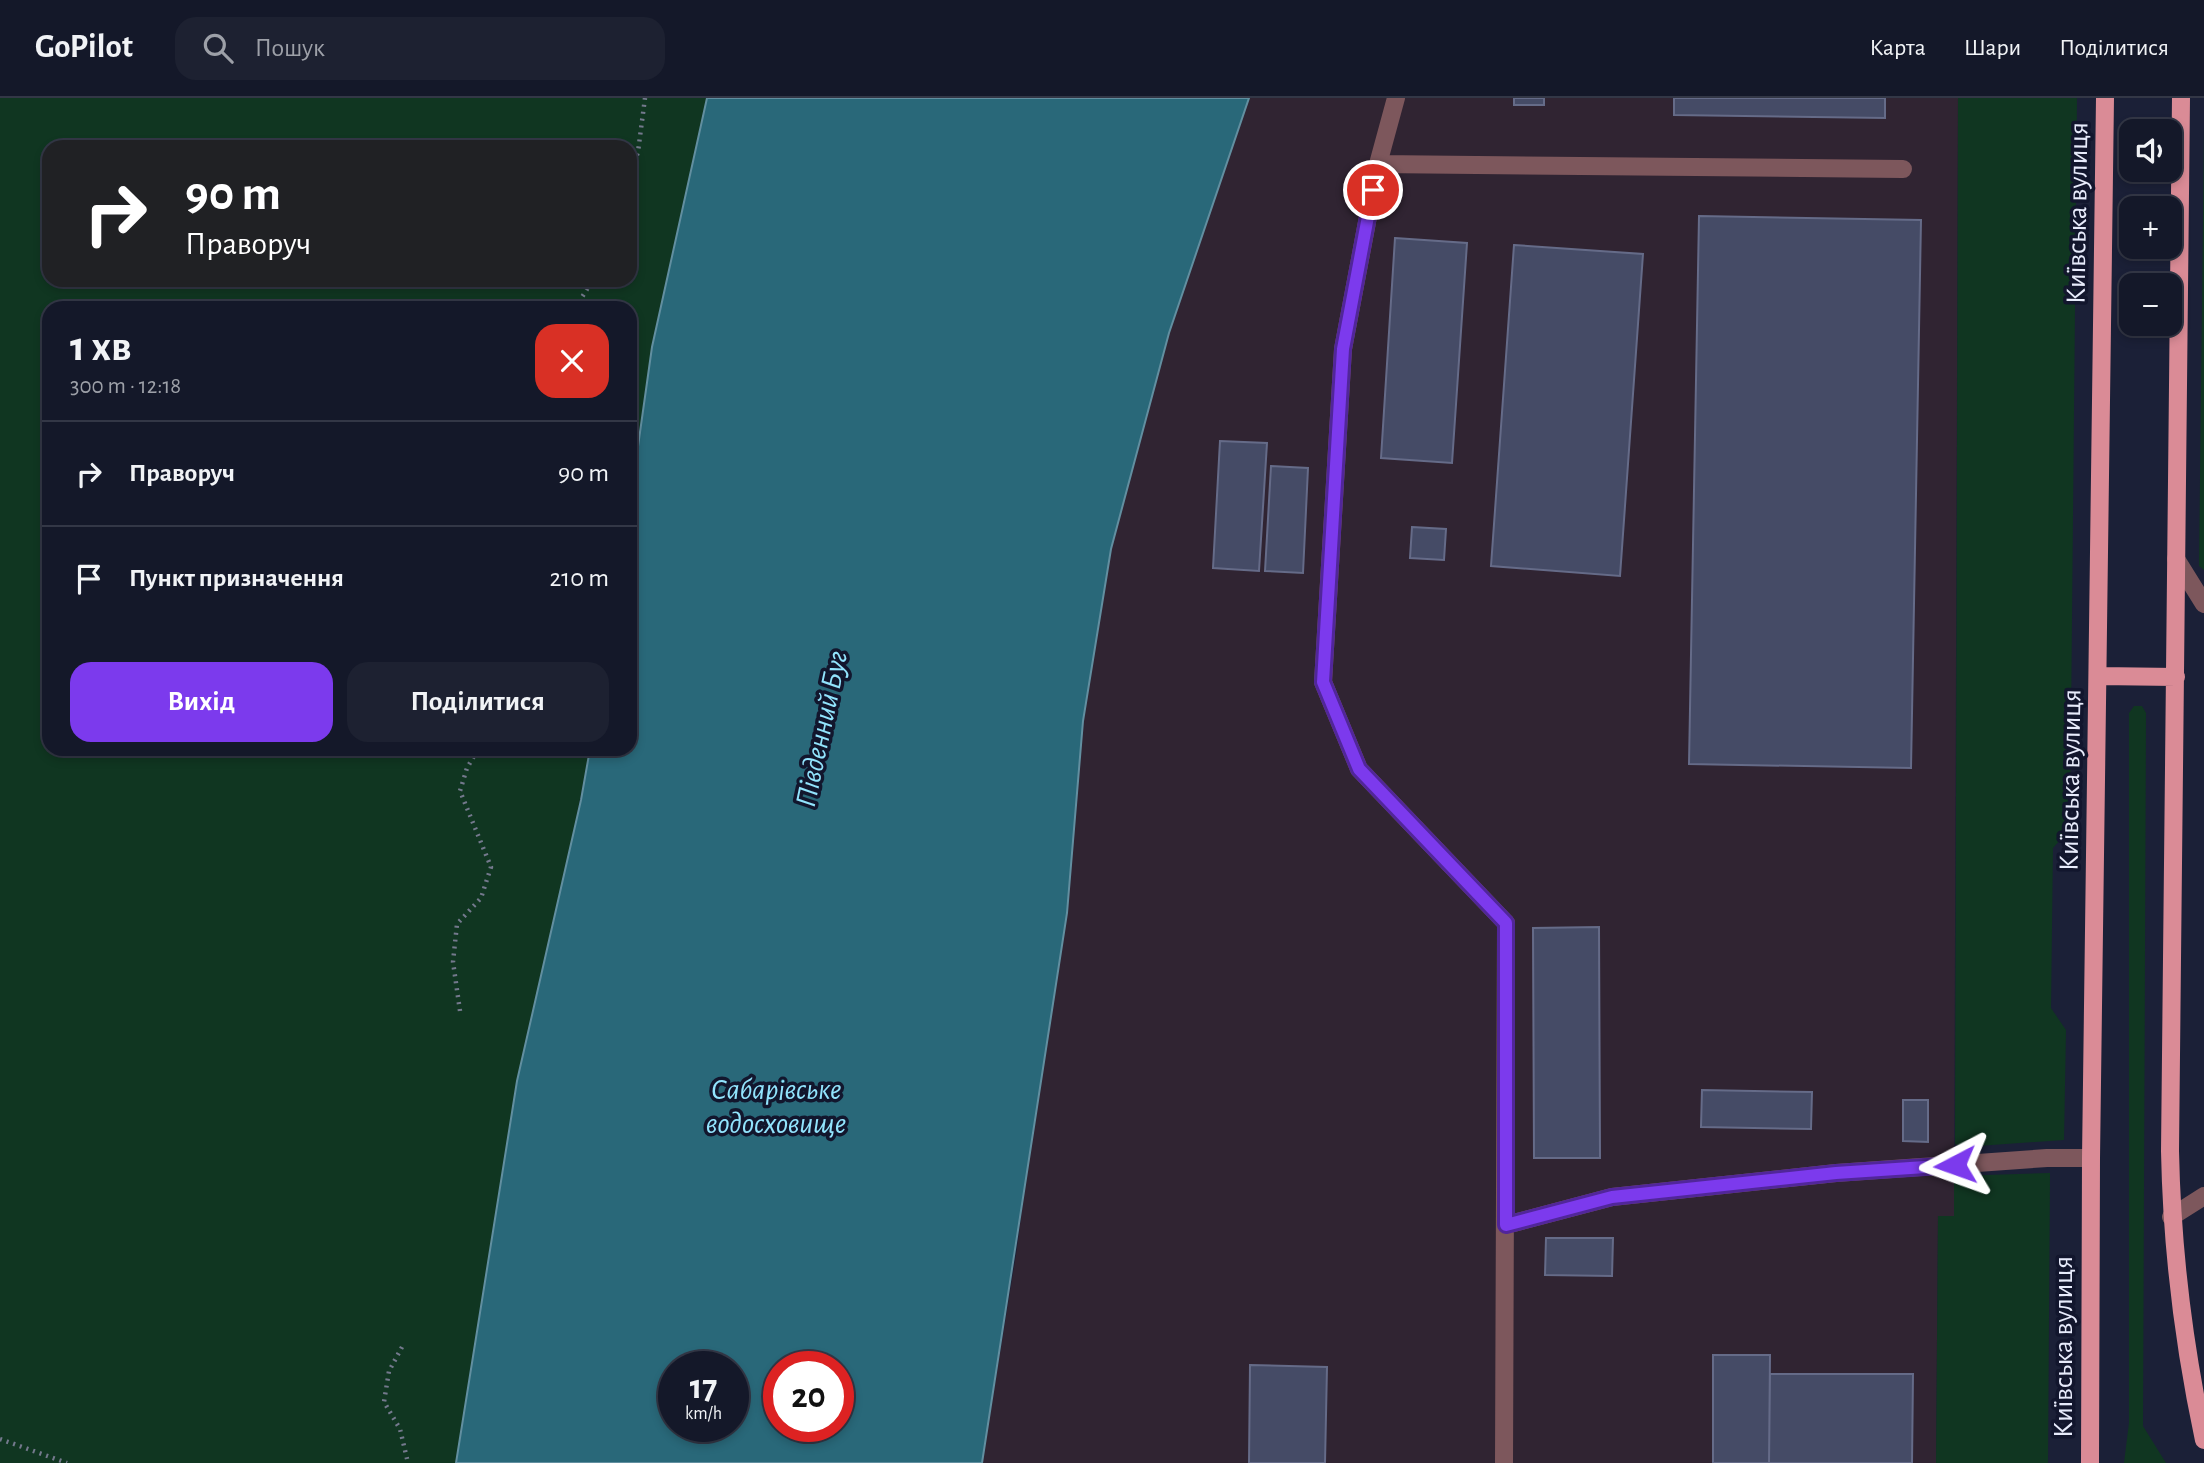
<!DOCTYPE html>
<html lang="uk">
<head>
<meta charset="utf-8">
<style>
  :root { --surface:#141829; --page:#1d2131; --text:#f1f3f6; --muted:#9da0a8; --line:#333746; --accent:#7c3aed }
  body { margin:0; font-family:"Alegreya Sans",sans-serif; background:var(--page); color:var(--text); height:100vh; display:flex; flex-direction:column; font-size:26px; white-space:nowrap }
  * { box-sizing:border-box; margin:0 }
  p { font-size:23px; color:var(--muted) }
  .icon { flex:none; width:38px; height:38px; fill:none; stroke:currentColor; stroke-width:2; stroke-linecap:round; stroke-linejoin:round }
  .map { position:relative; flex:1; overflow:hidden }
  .panel { position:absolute; left:42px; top:203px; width:595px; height:455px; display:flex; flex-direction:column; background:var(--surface); border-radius:21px; box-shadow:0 4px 10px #0003,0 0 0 2px var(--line) }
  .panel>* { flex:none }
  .guide { position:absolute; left:42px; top:42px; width:595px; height:147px; border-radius:21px; box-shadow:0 4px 10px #0003,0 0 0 2px var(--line); background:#202124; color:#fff; overflow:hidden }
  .fabs { position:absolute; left:2119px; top:21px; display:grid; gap:14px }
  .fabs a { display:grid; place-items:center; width:63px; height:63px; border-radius:14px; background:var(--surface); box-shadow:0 4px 10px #0003,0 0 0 2px var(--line); font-size:35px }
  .speed { position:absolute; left:658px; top:1253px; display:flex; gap:14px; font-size:35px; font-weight:700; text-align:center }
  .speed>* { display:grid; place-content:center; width:91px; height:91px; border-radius:50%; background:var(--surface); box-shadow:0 4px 10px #0003,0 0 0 2px var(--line); line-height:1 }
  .speed small { font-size:18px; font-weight:400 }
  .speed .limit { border:10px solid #d22; background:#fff; color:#111 }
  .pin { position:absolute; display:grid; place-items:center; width:60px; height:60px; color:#fff; margin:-30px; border:4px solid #fff; border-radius:50%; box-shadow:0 2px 7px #0007 }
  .me { position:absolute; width:77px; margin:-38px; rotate:266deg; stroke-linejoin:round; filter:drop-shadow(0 0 5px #0008) }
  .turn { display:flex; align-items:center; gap:24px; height:147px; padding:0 28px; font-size:32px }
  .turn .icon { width:91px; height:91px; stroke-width:2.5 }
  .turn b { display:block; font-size:49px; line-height:60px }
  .round { display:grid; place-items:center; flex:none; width:74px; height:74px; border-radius:21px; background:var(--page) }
  .summary { display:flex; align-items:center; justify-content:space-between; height:119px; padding:0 28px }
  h1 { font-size:42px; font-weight:600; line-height:52px }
  .cta { display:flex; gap:14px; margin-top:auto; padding:14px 28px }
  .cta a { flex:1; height:80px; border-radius:21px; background:var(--accent); color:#fff; font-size:28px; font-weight:600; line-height:80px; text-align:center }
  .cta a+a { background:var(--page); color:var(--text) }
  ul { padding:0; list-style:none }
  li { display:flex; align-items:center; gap:21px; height:105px; padding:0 28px; border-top:2px solid var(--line) }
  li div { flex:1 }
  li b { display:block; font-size:26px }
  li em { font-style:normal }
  header { display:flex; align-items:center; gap:42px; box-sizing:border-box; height:98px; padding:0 35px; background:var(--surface); border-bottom:2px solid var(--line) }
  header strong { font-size:33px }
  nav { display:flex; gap:38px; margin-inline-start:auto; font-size:24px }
  .search { width:490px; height:63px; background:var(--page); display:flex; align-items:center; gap:18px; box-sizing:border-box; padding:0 24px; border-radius:21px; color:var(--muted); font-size:26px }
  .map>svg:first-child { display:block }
  .industrial { fill:#302432 }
  .green { fill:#103621; fill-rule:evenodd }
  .water { fill:#296879; stroke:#628fa0; stroke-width:2; fill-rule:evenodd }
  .building { fill:#454b66; stroke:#656b88; stroke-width:2 }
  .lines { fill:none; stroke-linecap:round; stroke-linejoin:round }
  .path { stroke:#74798d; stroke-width:4.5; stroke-dasharray:2 5; stroke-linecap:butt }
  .minor { stroke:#7d575c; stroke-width:18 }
  .major { stroke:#da8b96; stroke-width:18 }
  .route-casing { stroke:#51269a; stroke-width:18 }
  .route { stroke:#7c3aed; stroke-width:12 }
  .labels { text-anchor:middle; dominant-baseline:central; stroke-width:7; stroke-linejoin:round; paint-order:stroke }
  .street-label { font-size:28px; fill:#e7ebfb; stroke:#12162d }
  .water-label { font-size:30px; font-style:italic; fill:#92e4fd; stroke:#12162d }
</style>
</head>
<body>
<header>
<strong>GoPilot</strong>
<div class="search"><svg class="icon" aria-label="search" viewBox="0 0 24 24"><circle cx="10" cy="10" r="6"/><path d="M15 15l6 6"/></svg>Пошук</div>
<nav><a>Карта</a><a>Шари</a><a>Поділитися</a></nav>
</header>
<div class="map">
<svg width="2204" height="1365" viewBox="0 0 2204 1365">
  <rect width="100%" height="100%" fill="#1b2037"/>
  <path class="industrial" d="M1249,0H1958L1954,1118H1938L1936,1365H982L1017,1151L1083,623L1111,451L1169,235Z"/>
  <path class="green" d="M0,0H707L652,249L630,405V210H49V651H590L484,1186L456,1365H0ZM49,49H630V182H49Z
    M1958,0H2077L2070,731L2053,750L2051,910L2066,932L2064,1042L1963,1049L1955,1046Z
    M2204,30V472L2199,468Z
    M2134,608H2142L2146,615L2143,1328L2166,1365H2124L2129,1325V615Z
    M2050,1075L2048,1365H1936L1938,1118H1954V1078Z"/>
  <path class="water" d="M707,0H1249L1169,235L1111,451L1083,623L1067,815L982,1365H456L517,983L581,702L590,651H630V405L652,249ZM674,1269H733V1328H674ZM779,1269H838V1328H779Z"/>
  <path class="building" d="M1514,0H1544V7H1514Z
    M1674,0H1885V20L1674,17Z
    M1699,118L1921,122L1911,670L1689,666Z
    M1395,140L1467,145L1452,365L1381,360Z
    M1514,147L1643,156L1620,478L1491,468Z
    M1220,343L1267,345L1259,473L1213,470Z
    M1271,368L1308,370L1303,475L1265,473Z
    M1412,429L1446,431L1444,462L1410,460Z
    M1599,829L1600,1060H1534L1533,830Z
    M1702,992L1812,994L1811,1031L1701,1029Z
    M1903,1002H1928V1044L1903,1043Z
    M1546,1140H1613L1612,1178L1545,1177Z
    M1713,1257H1770L1769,1365H1713Z
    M1250,1267L1327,1269L1325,1365H1249Z
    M1770,1276H1913L1912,1365H1769Z"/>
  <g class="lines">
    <path class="path" d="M630,77L638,54L645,0
      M575,210L593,182
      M460,913L453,864L457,826L481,800L491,769L460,693L467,670L478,651
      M402,1249L389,1273L384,1304L400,1331L408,1365
      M0,1341L67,1365"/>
    <path class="minor" d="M1396,0L1378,66L1343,251L1323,584L1359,671L1506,825L1504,1365
      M1378,66L1903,71
      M2176,461L2204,506
      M2171,1119L2204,1098
      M1506,1127L1612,1099L1836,1075L2047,1060H2091"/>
    <path class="major" d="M2181,0L2170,1053C2172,1154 2183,1244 2204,1342
      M2099,578L2176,579
      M2090,1365L2091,1060L2105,0"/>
  </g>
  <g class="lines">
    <defs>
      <path id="route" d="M1373,92L1343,251L1323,584L1359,671L1506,825V1127L1612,1099L1836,1075L1955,1067"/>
    </defs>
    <use href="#route" class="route-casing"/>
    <use href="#route" class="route"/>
  </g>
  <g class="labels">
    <g class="street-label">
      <text transform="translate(2078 115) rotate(-89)">Київська вулиця</text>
      <text transform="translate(2071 682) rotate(-89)">Київська вулиця</text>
      <text transform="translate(2064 1249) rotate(-90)">Київська вулиця</text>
    </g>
    <g class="water-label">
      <text transform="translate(822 631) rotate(-78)">Південний Буг</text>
      <text x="776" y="992">Сабарівське<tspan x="776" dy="34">водосховище</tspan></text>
    </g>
  </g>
</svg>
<div class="fabs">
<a><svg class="icon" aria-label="sound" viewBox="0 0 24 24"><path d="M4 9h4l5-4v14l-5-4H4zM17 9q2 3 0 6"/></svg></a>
<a>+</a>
<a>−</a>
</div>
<div class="speed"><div>17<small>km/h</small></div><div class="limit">20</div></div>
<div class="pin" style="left:1373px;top:92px;background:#d93025"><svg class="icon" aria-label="arrive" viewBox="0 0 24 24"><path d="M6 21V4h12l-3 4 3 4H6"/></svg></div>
<svg class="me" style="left:1955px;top:1067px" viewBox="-20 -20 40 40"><path d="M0-17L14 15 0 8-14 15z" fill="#7c3aed" stroke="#fff" stroke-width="4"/></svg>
<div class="guide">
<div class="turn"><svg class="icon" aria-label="right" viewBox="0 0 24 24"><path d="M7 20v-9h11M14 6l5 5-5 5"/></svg><div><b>90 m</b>Праворуч</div></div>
</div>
<section class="panel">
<div class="summary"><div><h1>1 хв</h1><p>300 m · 12:18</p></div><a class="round" style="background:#d93025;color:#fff"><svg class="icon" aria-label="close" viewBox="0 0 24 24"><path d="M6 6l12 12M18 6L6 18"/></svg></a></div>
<ul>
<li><svg class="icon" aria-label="right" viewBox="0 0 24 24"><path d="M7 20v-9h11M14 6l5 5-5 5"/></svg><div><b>Праворуч</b></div><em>90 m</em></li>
<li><svg class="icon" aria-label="arrive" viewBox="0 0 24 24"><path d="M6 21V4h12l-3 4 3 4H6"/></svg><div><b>Пункт призначення</b></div><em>210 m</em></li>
</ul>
<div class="cta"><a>Вихід</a><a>Поділитися</a></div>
</section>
</div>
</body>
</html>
